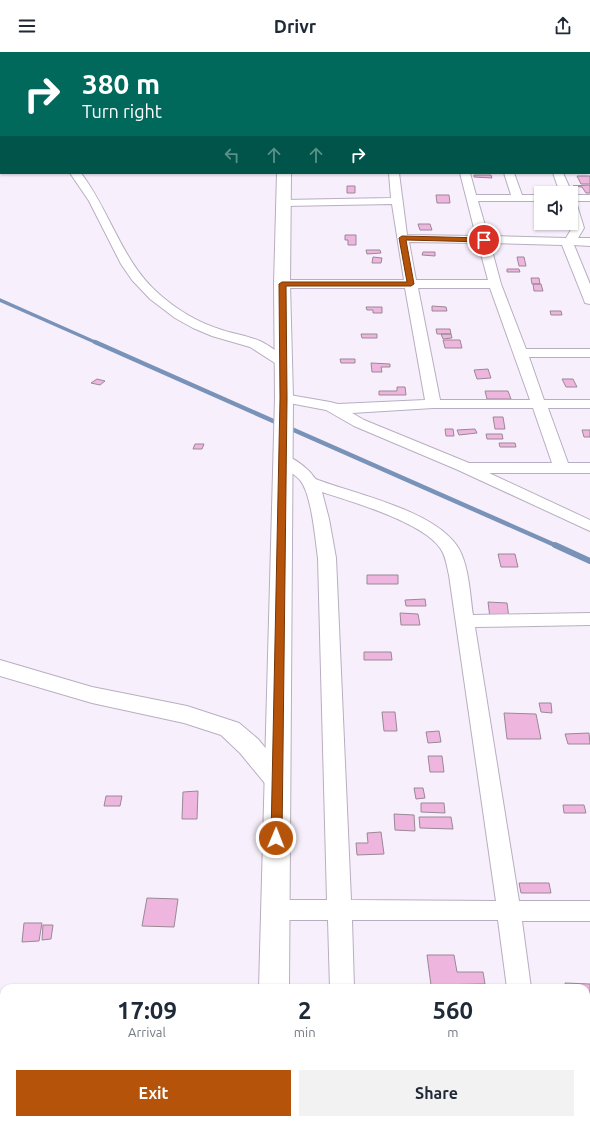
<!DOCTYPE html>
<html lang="en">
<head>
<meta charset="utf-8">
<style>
  :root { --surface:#fff; --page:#f2f2f3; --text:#1f2937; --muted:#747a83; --accent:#b45309 }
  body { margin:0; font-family:Ubuntu,sans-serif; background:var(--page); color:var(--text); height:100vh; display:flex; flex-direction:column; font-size:15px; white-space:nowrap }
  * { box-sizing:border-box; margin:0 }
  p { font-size:13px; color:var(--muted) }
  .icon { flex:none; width:22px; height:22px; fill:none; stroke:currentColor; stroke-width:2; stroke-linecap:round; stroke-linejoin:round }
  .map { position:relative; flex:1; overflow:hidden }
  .drawer { position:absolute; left:0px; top:932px; width:590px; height:140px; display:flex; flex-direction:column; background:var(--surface); border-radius:12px 12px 0 0; box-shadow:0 1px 3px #0004 }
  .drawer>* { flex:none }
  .top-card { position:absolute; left:0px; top:0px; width:590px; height:122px; box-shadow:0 1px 3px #0004; background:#00695c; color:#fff; overflow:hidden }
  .fabs { position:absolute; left:534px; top:134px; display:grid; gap:8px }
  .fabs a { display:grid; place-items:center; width:44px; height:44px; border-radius:0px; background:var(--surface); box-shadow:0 1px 3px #0004; font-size:20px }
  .pin { position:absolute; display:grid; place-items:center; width:34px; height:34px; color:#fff; margin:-17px; border:2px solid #fff; border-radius:50%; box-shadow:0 1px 4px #0007 }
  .me { position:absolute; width:44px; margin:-22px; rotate:1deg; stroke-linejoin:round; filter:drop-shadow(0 0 3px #0008) }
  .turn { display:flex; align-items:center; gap:14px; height:84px; padding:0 16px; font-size:18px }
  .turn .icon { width:52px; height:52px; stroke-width:2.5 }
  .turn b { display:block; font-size:28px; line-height:34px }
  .lanes { display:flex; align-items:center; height:38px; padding:0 16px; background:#0003; justify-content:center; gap:20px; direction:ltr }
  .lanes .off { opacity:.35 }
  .eta { display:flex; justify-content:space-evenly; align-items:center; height:68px; text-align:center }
  .eta b { font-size:24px; font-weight:700; line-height:28px }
  .cta { display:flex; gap:8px; margin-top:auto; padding:8px 16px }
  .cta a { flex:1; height:46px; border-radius:0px; background:var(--accent); color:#fff; font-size:16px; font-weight:700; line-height:46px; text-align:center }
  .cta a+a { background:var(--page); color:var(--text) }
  header { display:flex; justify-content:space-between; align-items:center; height:52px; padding:0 16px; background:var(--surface); font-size:18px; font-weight:700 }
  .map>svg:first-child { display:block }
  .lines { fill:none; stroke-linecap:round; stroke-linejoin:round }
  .stream-far2 { stroke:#7992b8; stroke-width:3.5 }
  .stream-far1 { stroke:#7992b8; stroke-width:4.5 }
  .stream { stroke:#7992b8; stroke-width:6 }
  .building { fill:#eeb6df; stroke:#9a8895 }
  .minor-casing { stroke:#b8aec1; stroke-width:2 }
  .tertiary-casing { stroke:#b8aec1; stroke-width:2 }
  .secondary-casing { stroke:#b8aec1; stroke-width:2 }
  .minor { fill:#fff; fill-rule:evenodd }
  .tertiary { fill:#fff; fill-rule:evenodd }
  .secondary { fill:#fff; fill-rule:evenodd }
  .route { fill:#b45309; stroke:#753606 }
</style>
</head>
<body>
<header><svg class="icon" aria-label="menu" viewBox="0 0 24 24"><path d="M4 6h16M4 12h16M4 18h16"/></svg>Drivr<svg class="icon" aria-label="share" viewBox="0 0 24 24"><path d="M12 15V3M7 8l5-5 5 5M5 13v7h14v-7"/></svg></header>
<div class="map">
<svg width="590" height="1072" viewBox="0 0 590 1072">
  <rect width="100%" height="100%" fill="#f7f0fc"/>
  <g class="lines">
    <path class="stream-far2" d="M0,248L97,291"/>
    <path class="stream-far1" d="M95,290L280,372
      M287,375L557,494"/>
    <path class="stream" d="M555,493L590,509"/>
  </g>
  <path class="building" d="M474,123H491L492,126L474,125Z
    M577,124H590V132H581Z
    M590,133V141H586L582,135L573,134Z
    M347,134H355V141H347Z
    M436,143H449L450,151H437Z
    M537,169H541V171H559L560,173H539Z
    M418,172H430L432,178H420Z
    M345,183H356V193H348V188H345Z
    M366,198H380L381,201L367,202Z
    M423,200H435V204L422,203Z
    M373,205L382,206L381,211H372Z
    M517,205H524L526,214H519Z
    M507,217H519L520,220H507Z
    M531,226H539L540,232H532Z
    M533,232H541L543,239H534Z
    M432,254L446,255L447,259H432Z
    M366,255H382V261H373V258H367Z
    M550,259H561L562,263H551Z
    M436,277H450L451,282H437Z
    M361,282H377V286H362Z
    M441,282H451L452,286L443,287Z
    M443,288H460L462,296H445Z
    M340,307H355V311H341Z
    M371,311L390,312V315H381L382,320H372Z
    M488,317L491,326L477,327L474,318Z
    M97,327L105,329L100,333L91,331Z
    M562,327H573L577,335H566Z
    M397,335H405L406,343H379V339H397Z
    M485,339H508L511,347H487Z
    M493,365H503L505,377H495Z
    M445,377H453L454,384H446Z
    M475,377L477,381L459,383L457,378Z
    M582,378H590V385H584Z
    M486,382H502L503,387H487Z
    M499,391H515L516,395H500Z
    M195,392H204L202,397H193Z
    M498,502H515L518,515H501Z
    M367,523H398V532H367Z
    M425,547L426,554H406L405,548Z
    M488,550L507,551L509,566H490Z
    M400,561L418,562L420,573H401Z
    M364,600H391L392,608H364Z
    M539,651H551L552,661L541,660Z
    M382,660H395L397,679H384Z
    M504,661L536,662L541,687H507Z
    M439,679L441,690L428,691L426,680Z
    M589,681L590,692H568L565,682Z
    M428,704H442L444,720H430Z
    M414,736H423L425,746L416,747Z
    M198,739L197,767H182L183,740Z
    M106,744H122L120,754H104Z
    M421,751H444L445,761L421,760Z
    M563,753H584L586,761H564Z
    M394,762L414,763L415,779L395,778Z
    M419,765H451L453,777L420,776Z
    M381,780L384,802L357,803L356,791H368L367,781Z
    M519,831H549L551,841H521Z
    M147,846L178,847L174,875L142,874Z
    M24,871H42L39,889L22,890Z
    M43,873H53L51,887L42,888Z
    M427,903H454L457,920H483L485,932L431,933Z
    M565,931L590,932V944H586V936H566Z"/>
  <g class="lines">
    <defs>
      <path id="minor" d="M6,0H16L6,1Z
        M280,0H590V3L589,1Z
        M0,9H1V15H0Z
        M589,19H590V25H589Z
        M589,39H590V47H589Z
        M589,82H590V88H589Z
        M589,106H590V112H589Z
        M70,121H81C110,159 122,210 159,242C177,258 199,271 222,278C234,282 248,284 260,289C270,294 279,301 288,307L290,310L288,313L283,314L278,313L250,295L212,284L193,276L175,266L150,247L132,228L121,212L89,149Z
        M389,121H399L407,183L476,184L460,121H470L476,143H511L504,121H514L522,143H541V149H478L488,184L566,186L572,176L571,171V150L575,151L577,153L584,176L578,186H590V194L574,193L590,232V252L585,251L584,248L562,193L490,191L501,232L526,297H590V305H529L544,348H590V356H548L568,411H590V421H489L590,468V479L458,418L354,374L326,358L284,350L279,349L277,346L279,343L284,342L330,350L338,352L425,348L405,236H282L278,235L276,232L278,229L282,228H404L392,152L284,154L280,153L278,151L280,149L284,148L391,146ZM409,190L478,191L488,228H416ZM418,236H490L530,348H440ZM433,356H533L552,411H469L364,368L352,361Z
        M553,121H563L572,141L571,142L560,141Z
        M571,143H590V149H571Z
        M282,402C292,405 303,413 310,420C313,423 314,427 318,428C358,443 437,459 459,497C469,515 470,543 473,563L590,561V573L475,575L519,849H590V869H522L531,936H507L498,868H352L354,936H330L328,868H275L267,865L263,858L267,851L275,848H327L318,506C315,486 312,443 300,428C293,420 280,416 274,407L276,404ZM322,440C352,450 427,471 442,499C446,506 447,515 449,523L496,849L351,848L336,506L329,467Z
        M331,1068H359V1072H331Z
        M521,1068H549L550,1072H522Z"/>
      <path id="tertiary" d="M0,608L92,635L187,654L239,671L258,687L286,721L290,728L286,735L277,738L268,735L240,701L221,683L184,671L92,651L0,624Z"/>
      <path id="secondary" d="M279,0H289V1H279Z
        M277,121H291L290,232L293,346L289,936H259L275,346L274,232Z
        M256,1068H290V1072H256Z"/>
    </defs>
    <use href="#minor" class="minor-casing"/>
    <use href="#tertiary" class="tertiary-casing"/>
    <use href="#secondary" class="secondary-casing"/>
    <use href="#minor" class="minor"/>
    <use href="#tertiary" class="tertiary"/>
    <use href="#secondary" class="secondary"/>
  </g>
  <path class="route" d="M402,184L484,186L488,188L484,190L406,188L414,232L411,234H286L287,346L282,786L280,789L276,790L272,789L271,786L280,346L279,232L282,230H407L399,186Z"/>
</svg>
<div class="fabs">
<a><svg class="icon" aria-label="sound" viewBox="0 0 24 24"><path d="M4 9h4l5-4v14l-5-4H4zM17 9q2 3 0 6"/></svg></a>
</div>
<div class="pin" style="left:484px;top:188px;background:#d93025"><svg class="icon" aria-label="arrive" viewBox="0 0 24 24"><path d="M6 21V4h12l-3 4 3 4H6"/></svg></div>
<svg class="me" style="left:276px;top:786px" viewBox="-20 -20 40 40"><circle r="17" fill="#b45309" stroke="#fff" stroke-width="3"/><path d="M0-11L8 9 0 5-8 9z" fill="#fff"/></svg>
<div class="top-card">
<div class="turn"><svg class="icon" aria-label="right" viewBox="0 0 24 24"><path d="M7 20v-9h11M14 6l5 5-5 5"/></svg><div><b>380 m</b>Turn right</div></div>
<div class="lanes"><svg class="icon off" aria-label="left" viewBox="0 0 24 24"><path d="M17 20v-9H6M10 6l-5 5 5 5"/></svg><svg class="icon off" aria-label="ahead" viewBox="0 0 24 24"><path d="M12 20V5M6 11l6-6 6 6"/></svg><svg class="icon off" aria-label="ahead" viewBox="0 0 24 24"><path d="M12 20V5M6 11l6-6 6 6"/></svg><svg class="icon" aria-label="right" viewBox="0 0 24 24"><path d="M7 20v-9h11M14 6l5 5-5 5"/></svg></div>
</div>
<section class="drawer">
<div class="eta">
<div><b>17:09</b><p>Arrival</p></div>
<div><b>2</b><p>min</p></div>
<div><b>560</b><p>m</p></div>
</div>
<div class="cta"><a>Exit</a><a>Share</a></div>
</section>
</div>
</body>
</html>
